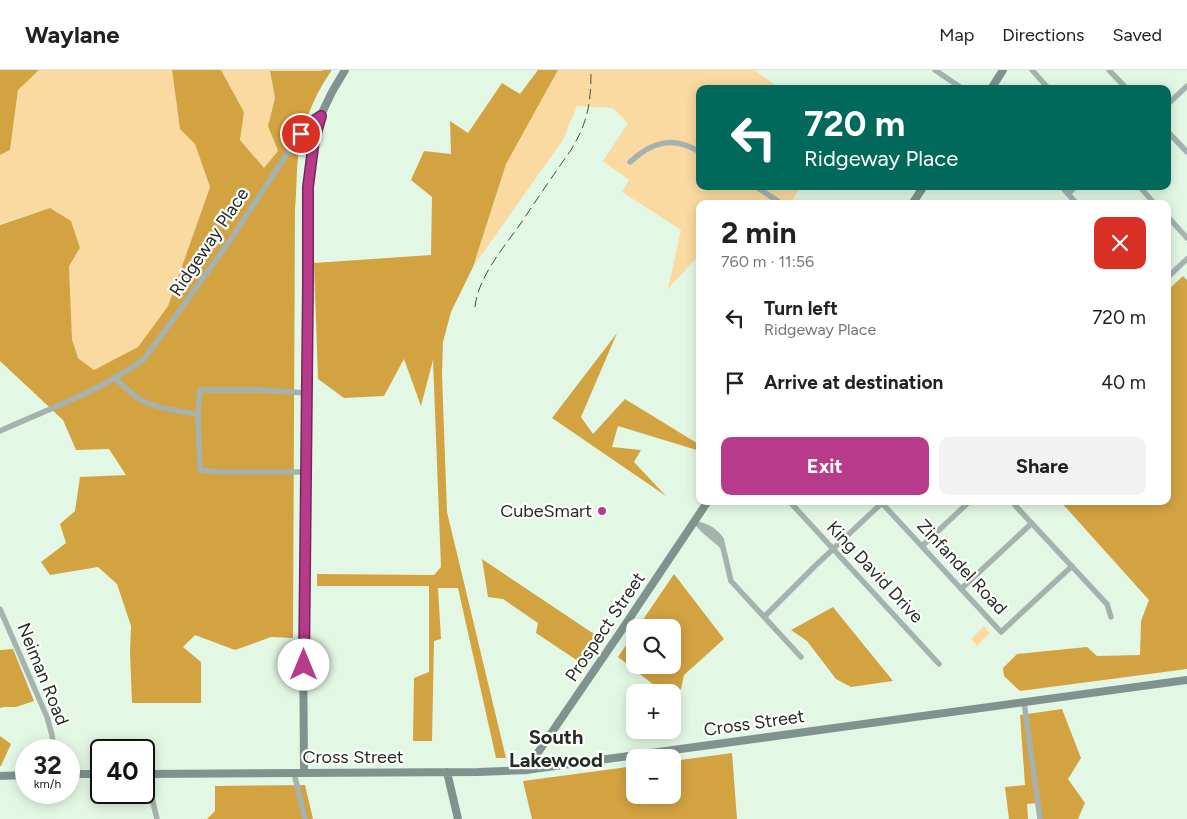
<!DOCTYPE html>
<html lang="en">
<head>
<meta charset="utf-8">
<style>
  :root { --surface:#fff; --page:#f2f2f2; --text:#202124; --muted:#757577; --line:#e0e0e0; --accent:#b83b8b }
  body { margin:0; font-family:Figtree,sans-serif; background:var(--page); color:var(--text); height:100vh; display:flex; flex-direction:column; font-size:19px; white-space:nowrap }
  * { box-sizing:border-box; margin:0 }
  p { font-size:16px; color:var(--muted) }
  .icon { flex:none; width:28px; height:28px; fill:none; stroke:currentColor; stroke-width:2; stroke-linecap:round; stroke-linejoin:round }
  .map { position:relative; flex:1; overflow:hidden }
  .details { position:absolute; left:696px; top:130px; width:475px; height:305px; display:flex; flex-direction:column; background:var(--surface); border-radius:10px; box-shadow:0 2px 12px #0003 }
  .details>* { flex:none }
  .banner { position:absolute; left:696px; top:15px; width:475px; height:105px; border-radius:10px; box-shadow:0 2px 12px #0003; background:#00695c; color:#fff; overflow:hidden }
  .controls { position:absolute; left:626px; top:549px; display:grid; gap:10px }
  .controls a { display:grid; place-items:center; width:55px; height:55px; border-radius:10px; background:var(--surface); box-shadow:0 2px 12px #0003; font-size:25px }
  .speed { position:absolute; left:15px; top:669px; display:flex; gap:10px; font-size:25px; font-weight:700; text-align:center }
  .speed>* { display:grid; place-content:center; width:65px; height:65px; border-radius:50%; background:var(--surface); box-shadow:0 2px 12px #0003; line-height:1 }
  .speed small { font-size:12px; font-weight:400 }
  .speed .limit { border:2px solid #111; border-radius:8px; background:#fff; color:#111 }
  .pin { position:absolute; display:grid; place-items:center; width:42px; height:42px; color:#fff; margin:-21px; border:2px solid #fff; border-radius:50%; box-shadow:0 1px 5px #0007 }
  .me { position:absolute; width:55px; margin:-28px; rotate:0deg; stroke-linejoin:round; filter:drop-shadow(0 0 4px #0008) }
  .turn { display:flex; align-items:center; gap:18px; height:105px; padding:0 25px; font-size:22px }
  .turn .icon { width:65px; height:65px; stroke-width:2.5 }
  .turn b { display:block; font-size:35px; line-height:42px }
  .round { display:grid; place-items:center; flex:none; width:52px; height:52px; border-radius:10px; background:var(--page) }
  .overview { display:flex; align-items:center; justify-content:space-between; height:85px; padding:0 25px }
  h1 { font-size:30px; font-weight:700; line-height:38px }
  .button { display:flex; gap:10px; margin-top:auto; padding:10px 25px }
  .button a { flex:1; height:58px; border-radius:10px; background:var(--accent); color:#fff; font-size:20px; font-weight:700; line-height:58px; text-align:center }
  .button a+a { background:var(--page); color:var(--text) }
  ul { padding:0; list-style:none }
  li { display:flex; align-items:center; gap:15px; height:65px; padding:0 25px }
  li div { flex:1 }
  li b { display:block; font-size:19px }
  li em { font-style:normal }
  header { display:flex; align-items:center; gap:30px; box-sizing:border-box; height:70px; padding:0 25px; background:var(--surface); border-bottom:1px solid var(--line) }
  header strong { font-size:24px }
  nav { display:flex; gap:28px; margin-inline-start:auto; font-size:18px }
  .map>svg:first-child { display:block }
  .green { fill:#fadaa0 }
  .forest { fill:#d3a342 }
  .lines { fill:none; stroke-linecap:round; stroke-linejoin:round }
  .street { stroke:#a5b2af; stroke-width:5.5 }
  .secondary { stroke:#80938e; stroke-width:8 }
  .rail { stroke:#444f45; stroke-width:1; stroke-dasharray:10 5; stroke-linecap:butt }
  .route-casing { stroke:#78265a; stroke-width:12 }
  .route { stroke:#b83b8b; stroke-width:9 }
  .poi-dot { fill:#b83b8b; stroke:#fefefe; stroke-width:2 }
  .labels { text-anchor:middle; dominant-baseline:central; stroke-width:4.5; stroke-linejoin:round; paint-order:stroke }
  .street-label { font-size:18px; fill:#242c24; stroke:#fefefe }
  .poi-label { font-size:18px; fill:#242c24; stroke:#fefefe; text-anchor:end }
  .quarter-label { font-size:20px; font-weight:bold; fill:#242c24; stroke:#fefefe }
</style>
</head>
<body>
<header>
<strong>Waylane</strong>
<nav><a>Map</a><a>Directions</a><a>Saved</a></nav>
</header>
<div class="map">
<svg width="1187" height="749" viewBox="0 0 1187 749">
  <rect width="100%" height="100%" fill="#e3f8e4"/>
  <path class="green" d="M39,0H172L180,59L195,74L210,117L168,236L138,277L94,300L78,288L72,269L69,196L80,178L50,138L0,154V85L10,80L18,20Z
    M221,0H324L322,1H270L275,28L268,56L278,81L264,99L240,70L244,42Z
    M558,0H754L782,19H700V116H801L790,134H769L761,129L758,134H700V184L668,219L681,160L622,122L629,110L603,91L628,53L613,38L577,36L563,70L473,197L506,94Z
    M984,556L990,563L977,576L971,569Z"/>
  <path class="forest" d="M0,0H39L18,20L10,80L0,85Z
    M172,0H221L244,42L240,70L264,98L278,81L268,56L275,28L270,1H322L324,0H332C316,22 303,53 299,80C296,99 297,119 295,139L293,568L271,567L235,580L195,565L183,577L201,592V633H132L130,582L131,556L117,514L98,497L50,505L41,492L66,473L60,454L75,441L80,407L126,405L109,379L76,380L63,350L0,291V155L50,138L71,151L80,178L69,196L72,269L78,288L94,300L138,277L168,236L210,117L195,74L180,59Z
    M538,0H558L506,94L473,197L451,242L443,272L442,305L447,442L506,688H496L458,518H438L441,569L434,571L432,671H413L414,608L429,602V516H317V504L434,505L441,497L433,290L421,336L404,289L384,326L344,328L318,309L314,193L431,185L432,127L411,110L424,81L451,84L450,51L468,63L502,13L520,24Z
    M1183,206L1187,210V599L1020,621L1004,606L1003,598L1017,584L1087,577L1097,586L1140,585L1141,551L1149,530L1060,431H1168V220Z
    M617,263L581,347L593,364L625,329L700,375V381L618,356L612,377L641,380L634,392L666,426L552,348Z
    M482,489L600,568L584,595L536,563L538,553L503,529L488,527Z
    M674,504L724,569L684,605L681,619L673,624L672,622H663L618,587L635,562V595H672V558L638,557Z
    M833,537L893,611L851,617L836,609L807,571L791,560Z
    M13,579L34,631L16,637H4L0,638V580Z
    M1062,639L1081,688L1068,709L1085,733L1078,749H1040L1038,733L1027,734L1028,749H1009L1005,717L1025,715L1020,645Z
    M0,666L11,674L1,696H0Z
    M732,683L737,749H532L523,711L635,696V725H672L673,691Z
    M305,715L313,749H207L215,741V716Z"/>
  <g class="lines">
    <path class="street" d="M935,0L963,19
      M1032,0L1049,19
      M1109,0L1127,19
      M1168,34L1187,16
      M1168,62L1187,82
      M630,92C653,71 673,66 700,82
      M755,116L782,134
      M1061,116L1077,134
      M1139,116L1155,134
      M1068,124L1076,116
      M1168,147L1187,168
      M1168,207L1187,189
      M114,307C122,315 129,322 138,328C152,337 181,342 198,344L200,400L218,402H306
      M198,344L200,320H260L307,323
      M0,361C48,339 101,321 144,289L186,232L233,166L294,73L309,54L315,48L321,45
      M789,431L939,594
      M880,431L1001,562L1072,496
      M1011,431L1107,534L1111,547
      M693,452C706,458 711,456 721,469L731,511L801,587
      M699,455C702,460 716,470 721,475
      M922,476L970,431
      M961,519L1032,453
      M0,539L47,647L52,665L54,680
      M764,547L815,496L884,431
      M1024,632L1040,749
      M294,703L305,749
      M146,704L157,749"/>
    <path class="secondary" d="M991,19L1003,0
      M912,134L924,116
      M526,700L617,567L708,431
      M447,702L458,749
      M304,703L303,553L308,195V117L314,70L321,45L332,22L345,0
      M69,704H101
      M144,704L478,702L526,700L1187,610
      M0,706L26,705"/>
    <path class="rail" d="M475,237C478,207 504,177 521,153C537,129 554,104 571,80C588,52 591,33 591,0"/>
  </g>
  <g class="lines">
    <defs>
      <path id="route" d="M301,64L309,54L321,46L314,70L308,117V214L304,595"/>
    </defs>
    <use href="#route" class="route-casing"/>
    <use href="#route" class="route"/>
  </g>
  <circle class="poi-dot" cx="602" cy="441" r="5"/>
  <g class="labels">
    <g class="street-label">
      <text transform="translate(209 172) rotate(-56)">Ridgeway Place</text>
      <text transform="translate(962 497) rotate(47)">Zinfandel Road</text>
      <text transform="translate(875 502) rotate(47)">King David Drive</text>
      <text transform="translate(605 557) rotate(-56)">Prospect Street</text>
      <text transform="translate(43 604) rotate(68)">Neiman Road</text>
      <text transform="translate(754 653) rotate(-8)">Cross Street</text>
      <text x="353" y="687">Cross Street</text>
    </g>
    <g class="poi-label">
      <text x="592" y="441">CubeSmart</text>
    </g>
    <g class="quarter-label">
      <text x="556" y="667">South<tspan x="556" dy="23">Lakewood</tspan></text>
    </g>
  </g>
</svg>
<div class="controls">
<a><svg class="icon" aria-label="search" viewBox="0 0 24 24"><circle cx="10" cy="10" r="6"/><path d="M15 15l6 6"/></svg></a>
<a>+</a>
<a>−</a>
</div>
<div class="speed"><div>32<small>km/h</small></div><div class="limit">40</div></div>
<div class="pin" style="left:301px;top:64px;background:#d93025"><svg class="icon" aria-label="arrive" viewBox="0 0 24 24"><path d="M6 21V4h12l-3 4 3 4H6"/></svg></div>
<svg class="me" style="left:304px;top:595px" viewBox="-20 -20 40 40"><circle r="19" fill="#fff"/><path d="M0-13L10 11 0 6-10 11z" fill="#b83b8b"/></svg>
<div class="banner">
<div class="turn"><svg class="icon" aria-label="left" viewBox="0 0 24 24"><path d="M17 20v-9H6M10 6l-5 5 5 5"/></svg><div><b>720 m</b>Ridgeway Place</div></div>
</div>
<section class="details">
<div class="overview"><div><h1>2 min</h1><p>760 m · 11:56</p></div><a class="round" style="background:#d93025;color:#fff"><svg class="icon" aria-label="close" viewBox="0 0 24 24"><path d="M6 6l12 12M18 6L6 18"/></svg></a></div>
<ul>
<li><svg class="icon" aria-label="left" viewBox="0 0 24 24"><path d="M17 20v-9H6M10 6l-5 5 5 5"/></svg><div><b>Turn left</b><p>Ridgeway Place</p></div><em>720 m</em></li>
<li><svg class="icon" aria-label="arrive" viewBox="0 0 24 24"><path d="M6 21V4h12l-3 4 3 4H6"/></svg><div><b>Arrive at destination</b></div><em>40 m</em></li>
</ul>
<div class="button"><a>Exit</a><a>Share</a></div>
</section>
</div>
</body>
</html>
